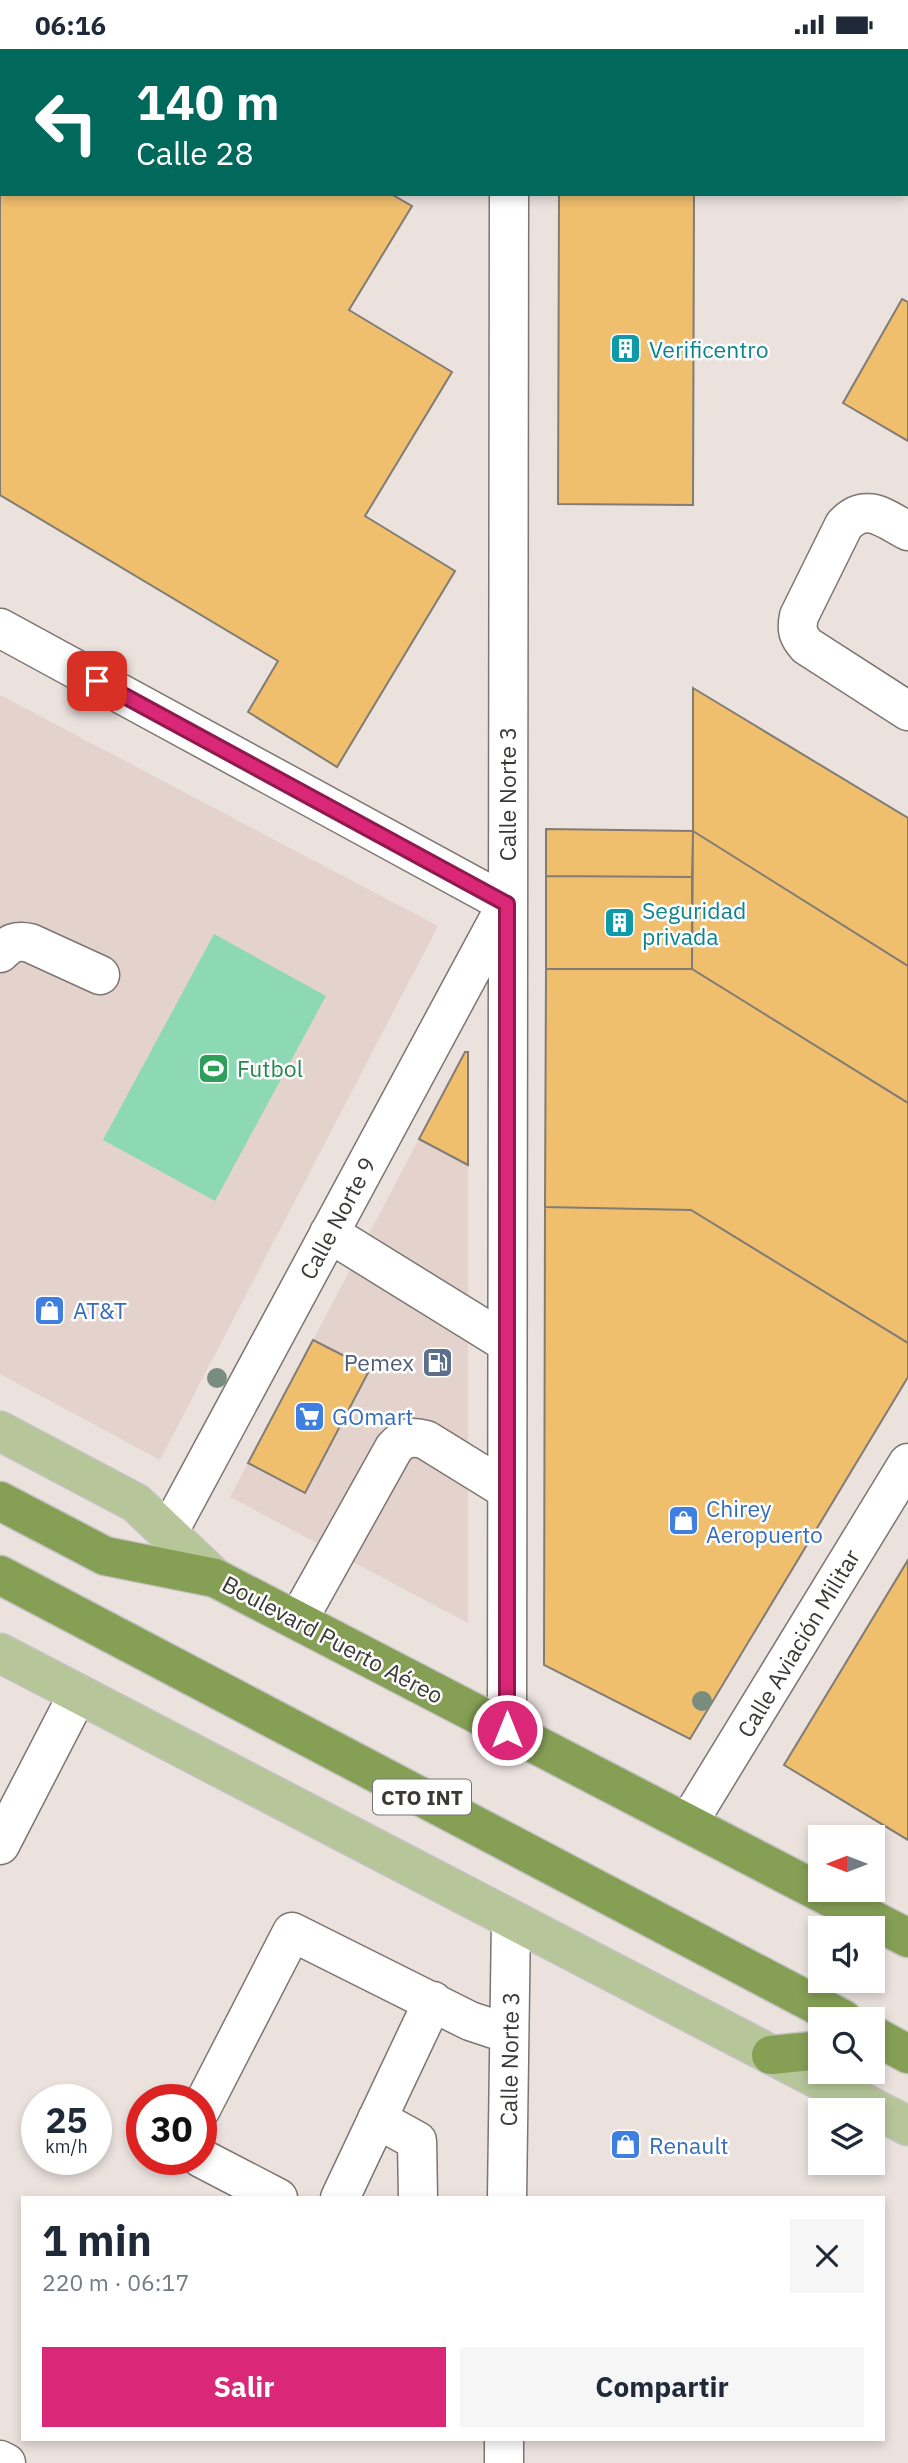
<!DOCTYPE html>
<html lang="es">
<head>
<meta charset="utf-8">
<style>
  :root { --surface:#fff; --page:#f6f6f7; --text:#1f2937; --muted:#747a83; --accent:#db2777 }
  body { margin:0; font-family:"IBM Plex Sans",sans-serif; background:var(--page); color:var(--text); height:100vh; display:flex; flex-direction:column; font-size:26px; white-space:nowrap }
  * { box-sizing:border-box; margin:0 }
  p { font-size:23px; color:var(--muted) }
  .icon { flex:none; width:38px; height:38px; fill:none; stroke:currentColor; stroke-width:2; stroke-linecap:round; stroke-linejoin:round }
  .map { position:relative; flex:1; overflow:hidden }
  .sheet { position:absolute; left:21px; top:2147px; width:864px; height:245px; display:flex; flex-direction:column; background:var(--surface); border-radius:0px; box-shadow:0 4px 10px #0003 }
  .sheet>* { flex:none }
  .guide { position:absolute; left:0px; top:0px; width:908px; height:147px; box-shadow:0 4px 10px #0003; background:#00695c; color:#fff; overflow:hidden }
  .needle { width:46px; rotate:270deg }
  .fabs { position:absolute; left:808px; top:1776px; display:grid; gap:14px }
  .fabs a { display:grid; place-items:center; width:77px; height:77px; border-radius:0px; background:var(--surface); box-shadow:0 4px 10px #0003; font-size:35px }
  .speed { position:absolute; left:21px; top:2035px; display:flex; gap:14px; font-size:35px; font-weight:700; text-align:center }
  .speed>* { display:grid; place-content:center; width:91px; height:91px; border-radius:50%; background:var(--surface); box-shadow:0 4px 10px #0003; line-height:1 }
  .speed small { font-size:18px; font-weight:400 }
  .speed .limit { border:10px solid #d22; background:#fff; color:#111 }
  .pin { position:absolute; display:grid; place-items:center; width:60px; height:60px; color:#fff; margin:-30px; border-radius:14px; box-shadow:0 4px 10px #0006 }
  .me { position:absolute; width:77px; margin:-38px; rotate:0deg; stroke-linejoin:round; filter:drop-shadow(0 0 5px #0008) }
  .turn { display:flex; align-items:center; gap:24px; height:147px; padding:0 21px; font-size:32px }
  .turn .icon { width:91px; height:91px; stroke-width:2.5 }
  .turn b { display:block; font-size:49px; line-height:60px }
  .round { display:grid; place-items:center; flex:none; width:74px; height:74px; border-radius:0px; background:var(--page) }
  .overview { display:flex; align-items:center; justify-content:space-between; height:119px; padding:0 21px }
  h1 { font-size:42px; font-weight:700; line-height:52px }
  .primary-button { display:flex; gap:14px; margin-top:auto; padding:14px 21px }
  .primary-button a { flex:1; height:80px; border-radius:0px; background:var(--accent); color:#fff; font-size:28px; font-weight:700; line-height:80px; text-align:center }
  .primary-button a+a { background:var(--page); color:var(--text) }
  .status { display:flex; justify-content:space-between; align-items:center; height:49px; padding:0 35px; background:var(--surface); direction:ltr }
  .status svg { height:19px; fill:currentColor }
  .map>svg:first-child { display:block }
  .built { fill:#e3d3cc }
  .green { fill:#8dd9b4 }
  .building { fill:#f0bf6e; stroke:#817c76; stroke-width:2 }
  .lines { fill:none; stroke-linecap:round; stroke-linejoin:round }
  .minor-casing { stroke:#7d7572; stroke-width:41 }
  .major-casing { stroke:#c4c3c3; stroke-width:41 }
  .highway-casing { stroke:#c4c3c3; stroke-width:41 }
  .minor { stroke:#fff; stroke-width:38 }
  .major { stroke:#b6c699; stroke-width:38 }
  .highway { stroke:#85a055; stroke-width:38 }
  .tree { fill:#788c7f }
  .route-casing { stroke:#8e194d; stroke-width:18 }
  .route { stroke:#db2777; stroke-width:12 }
  .labels { text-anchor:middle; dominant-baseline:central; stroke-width:5; stroke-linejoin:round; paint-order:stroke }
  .shield { fill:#fff; stroke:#767472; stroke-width:2 }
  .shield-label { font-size:21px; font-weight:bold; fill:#3b3836 }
  .culture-label { font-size:23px; fill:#0d838f; stroke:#fff; text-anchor:start }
  .street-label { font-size:23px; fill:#3b3836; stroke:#fff }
  .leisure-label { font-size:23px; fill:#27864d; stroke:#fff; text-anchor:start }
  .shop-label { font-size:23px; fill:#366cbe; stroke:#fff; text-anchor:start }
  .service-label { font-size:23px; fill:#4e5e75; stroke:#fff; text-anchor:end }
</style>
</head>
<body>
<div class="status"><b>06:16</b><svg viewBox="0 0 49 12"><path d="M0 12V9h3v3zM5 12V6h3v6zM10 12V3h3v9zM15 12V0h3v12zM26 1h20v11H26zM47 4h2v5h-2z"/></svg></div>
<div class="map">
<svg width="908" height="2414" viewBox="0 0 908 2414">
  <rect width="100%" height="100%" fill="#ebe2de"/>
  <path class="built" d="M0,646L438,877L160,1411L0,1325Z
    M465,1003H468V1574L230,1448Z"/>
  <path class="green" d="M214,885L326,947L215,1152L103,1091Z"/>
  <path class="building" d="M0,0L139,2H2V145H391L412,157L349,261L452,323L365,467L455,522L337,718L248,663L278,612L0,446Z
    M743,0H880L883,2H746Z
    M906,16L908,17V101L906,100Z
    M559,145H694L693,456L558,455Z
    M902,250L908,253V392L843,354Z
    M693,639L908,769V917L693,782Z
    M546,780L693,782L692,828L546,827Z
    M693,782L908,917V1054L692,920Z
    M546,827L692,828V920H546Z
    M546,920H692L908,1054V1294L691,1161L545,1158Z
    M465,1003H468V1116L419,1090Z
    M545,1158L691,1161L908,1294V1328L690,1690L544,1616Z
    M313,1291L370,1320L305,1444L248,1414Z
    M908,1511V1791L784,1716Z"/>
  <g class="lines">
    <defs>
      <path id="minor" d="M230,0L233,2
        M322,0L325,2
        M509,2V0
        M908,482C885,470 866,452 844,476L799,567C796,581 798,587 807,597L908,662
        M0,579L507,855
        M0,904C10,894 16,891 30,894L100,926
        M329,1184L507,1294
        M168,1484L504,860
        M298,1571L394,1399C404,1388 412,1387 426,1391L507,1441
        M507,1680L509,145
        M688,1774L908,1414
        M0,1796L78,1645
        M201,2060L292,1883L470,1972L509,1985
        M377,2070L417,2092L418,2149
        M201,2109L278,2149
        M340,2149L433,1952
        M507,2149L511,1871
        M0,2411L6,2414
        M504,2414V2390"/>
      <path id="major" d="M0,1382L136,1454L215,1529
        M0,1604L908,2077"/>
      <path id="highway" d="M0,1452L105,1507L215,1529L908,1889
        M0,1526L843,1970
        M873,1986L908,2005
        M771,2006L821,2001"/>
    </defs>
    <use href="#minor" class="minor-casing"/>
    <use href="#major" class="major-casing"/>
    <use href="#highway" class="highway-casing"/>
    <use href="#minor" class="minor"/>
    <use href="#major" class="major"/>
    <use href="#highway" class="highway"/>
  </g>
  <g class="tree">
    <circle cx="217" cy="1329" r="10"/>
    <circle cx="702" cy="1652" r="10"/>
  </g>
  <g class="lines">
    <defs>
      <path id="route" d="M97,632L507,855V1681"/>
    </defs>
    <use href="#route" class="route-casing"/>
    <use href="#route" class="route"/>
  </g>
  <defs>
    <symbol id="building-square" viewBox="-11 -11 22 22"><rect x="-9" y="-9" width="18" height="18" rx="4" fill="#0f9aa8" stroke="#fff"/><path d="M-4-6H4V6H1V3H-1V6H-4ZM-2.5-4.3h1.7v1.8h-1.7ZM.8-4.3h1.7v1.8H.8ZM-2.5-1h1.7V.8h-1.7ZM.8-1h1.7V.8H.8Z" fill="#fff"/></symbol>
    <symbol id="stadium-square" viewBox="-11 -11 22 22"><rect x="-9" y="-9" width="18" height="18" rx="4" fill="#2e9e5b" stroke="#fff"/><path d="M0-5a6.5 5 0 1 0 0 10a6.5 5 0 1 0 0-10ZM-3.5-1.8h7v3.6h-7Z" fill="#fff"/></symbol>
    <symbol id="shop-square" viewBox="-11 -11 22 22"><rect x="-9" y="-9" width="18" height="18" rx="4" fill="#3f7fe0" stroke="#fff"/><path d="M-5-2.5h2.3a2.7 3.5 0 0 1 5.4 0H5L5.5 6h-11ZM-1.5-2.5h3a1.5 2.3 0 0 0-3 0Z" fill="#fff"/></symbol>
    <symbol id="fuel-square" viewBox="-11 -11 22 22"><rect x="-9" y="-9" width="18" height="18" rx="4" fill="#5c6f8a" stroke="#fff"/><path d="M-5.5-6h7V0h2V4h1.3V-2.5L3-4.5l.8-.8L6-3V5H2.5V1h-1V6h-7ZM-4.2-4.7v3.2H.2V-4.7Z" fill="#fff"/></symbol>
    <symbol id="supermarket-square" viewBox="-11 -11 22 22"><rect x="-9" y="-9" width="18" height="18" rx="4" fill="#3f7fe0" stroke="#fff"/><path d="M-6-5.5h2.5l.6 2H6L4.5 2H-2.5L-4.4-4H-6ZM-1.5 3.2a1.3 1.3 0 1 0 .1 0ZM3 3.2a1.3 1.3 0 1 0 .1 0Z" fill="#fff"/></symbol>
  </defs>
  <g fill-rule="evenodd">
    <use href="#building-square" x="608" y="282" width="35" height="35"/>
    <use href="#building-square" x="602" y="856" width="35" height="35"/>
    <use href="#stadium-square" x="196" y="1002" width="35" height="35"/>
    <use href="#shop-square" x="32" y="1244" width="35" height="35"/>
    <use href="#fuel-square" x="420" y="1296" width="35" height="35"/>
    <use href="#supermarket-square" x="292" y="1350" width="35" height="35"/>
    <use href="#shop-square" x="666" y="1454" width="35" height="35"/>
    <use href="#shop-square" x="608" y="2078" width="35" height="35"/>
  </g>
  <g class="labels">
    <rect class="shield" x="373" y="1730.5" width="98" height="35" rx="5"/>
    <g class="shield-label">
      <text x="422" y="1748">CTO INT</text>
    </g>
    <g class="culture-label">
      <text x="649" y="300">Verificentro</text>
      <text x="642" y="861">Seguridad<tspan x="642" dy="26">privada</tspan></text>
    </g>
    <g class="street-label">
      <text transform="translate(507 745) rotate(-90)">Calle Norte 3</text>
      <text transform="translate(337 1169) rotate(-62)">Calle Norte 9</text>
      <text transform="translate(333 1590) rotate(28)">Boulevard Puerto Aéreo</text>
      <text transform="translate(798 1594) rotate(-59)">Calle Aviación Militar</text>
      <text transform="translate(509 2010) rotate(-89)">Calle Norte 3</text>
    </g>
    <g class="leisure-label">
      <text x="237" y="1019">Futbol</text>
    </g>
    <g class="shop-label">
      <text x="73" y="1261">AT&amp;T</text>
      <text x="332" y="1367">GOmart</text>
      <text x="706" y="1459">Chirey<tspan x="706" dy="26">Aeropuerto</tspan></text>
      <text x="649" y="2096">Renault</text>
    </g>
    <g class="service-label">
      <text x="414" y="1313">Pemex</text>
    </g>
  </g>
</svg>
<div class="fabs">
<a><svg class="needle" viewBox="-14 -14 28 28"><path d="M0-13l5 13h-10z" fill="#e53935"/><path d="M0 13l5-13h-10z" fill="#747a83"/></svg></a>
<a><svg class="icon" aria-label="sound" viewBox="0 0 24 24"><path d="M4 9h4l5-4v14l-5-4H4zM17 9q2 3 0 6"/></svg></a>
<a><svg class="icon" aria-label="search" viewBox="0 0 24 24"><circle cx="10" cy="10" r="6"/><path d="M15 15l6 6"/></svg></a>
<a><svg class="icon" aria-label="layers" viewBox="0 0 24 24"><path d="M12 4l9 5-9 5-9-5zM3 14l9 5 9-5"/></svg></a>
</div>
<div class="speed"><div>25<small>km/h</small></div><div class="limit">30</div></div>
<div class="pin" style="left:97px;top:632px;background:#d93025"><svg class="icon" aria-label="arrive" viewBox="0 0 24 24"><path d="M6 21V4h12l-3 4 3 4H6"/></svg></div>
<svg class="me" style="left:507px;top:1681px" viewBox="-20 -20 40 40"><circle r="17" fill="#db2777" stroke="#fff" stroke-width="3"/><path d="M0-11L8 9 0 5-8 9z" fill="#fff"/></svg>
<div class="guide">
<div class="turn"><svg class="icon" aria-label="left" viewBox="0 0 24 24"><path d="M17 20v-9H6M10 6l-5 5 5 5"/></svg><div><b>140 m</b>Calle 28</div></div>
</div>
<section class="sheet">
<div class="overview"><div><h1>1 min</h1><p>220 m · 06:17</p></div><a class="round"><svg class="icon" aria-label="close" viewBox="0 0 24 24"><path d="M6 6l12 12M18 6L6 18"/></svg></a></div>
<div class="primary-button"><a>Salir</a><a>Compartir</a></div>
</section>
</div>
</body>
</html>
